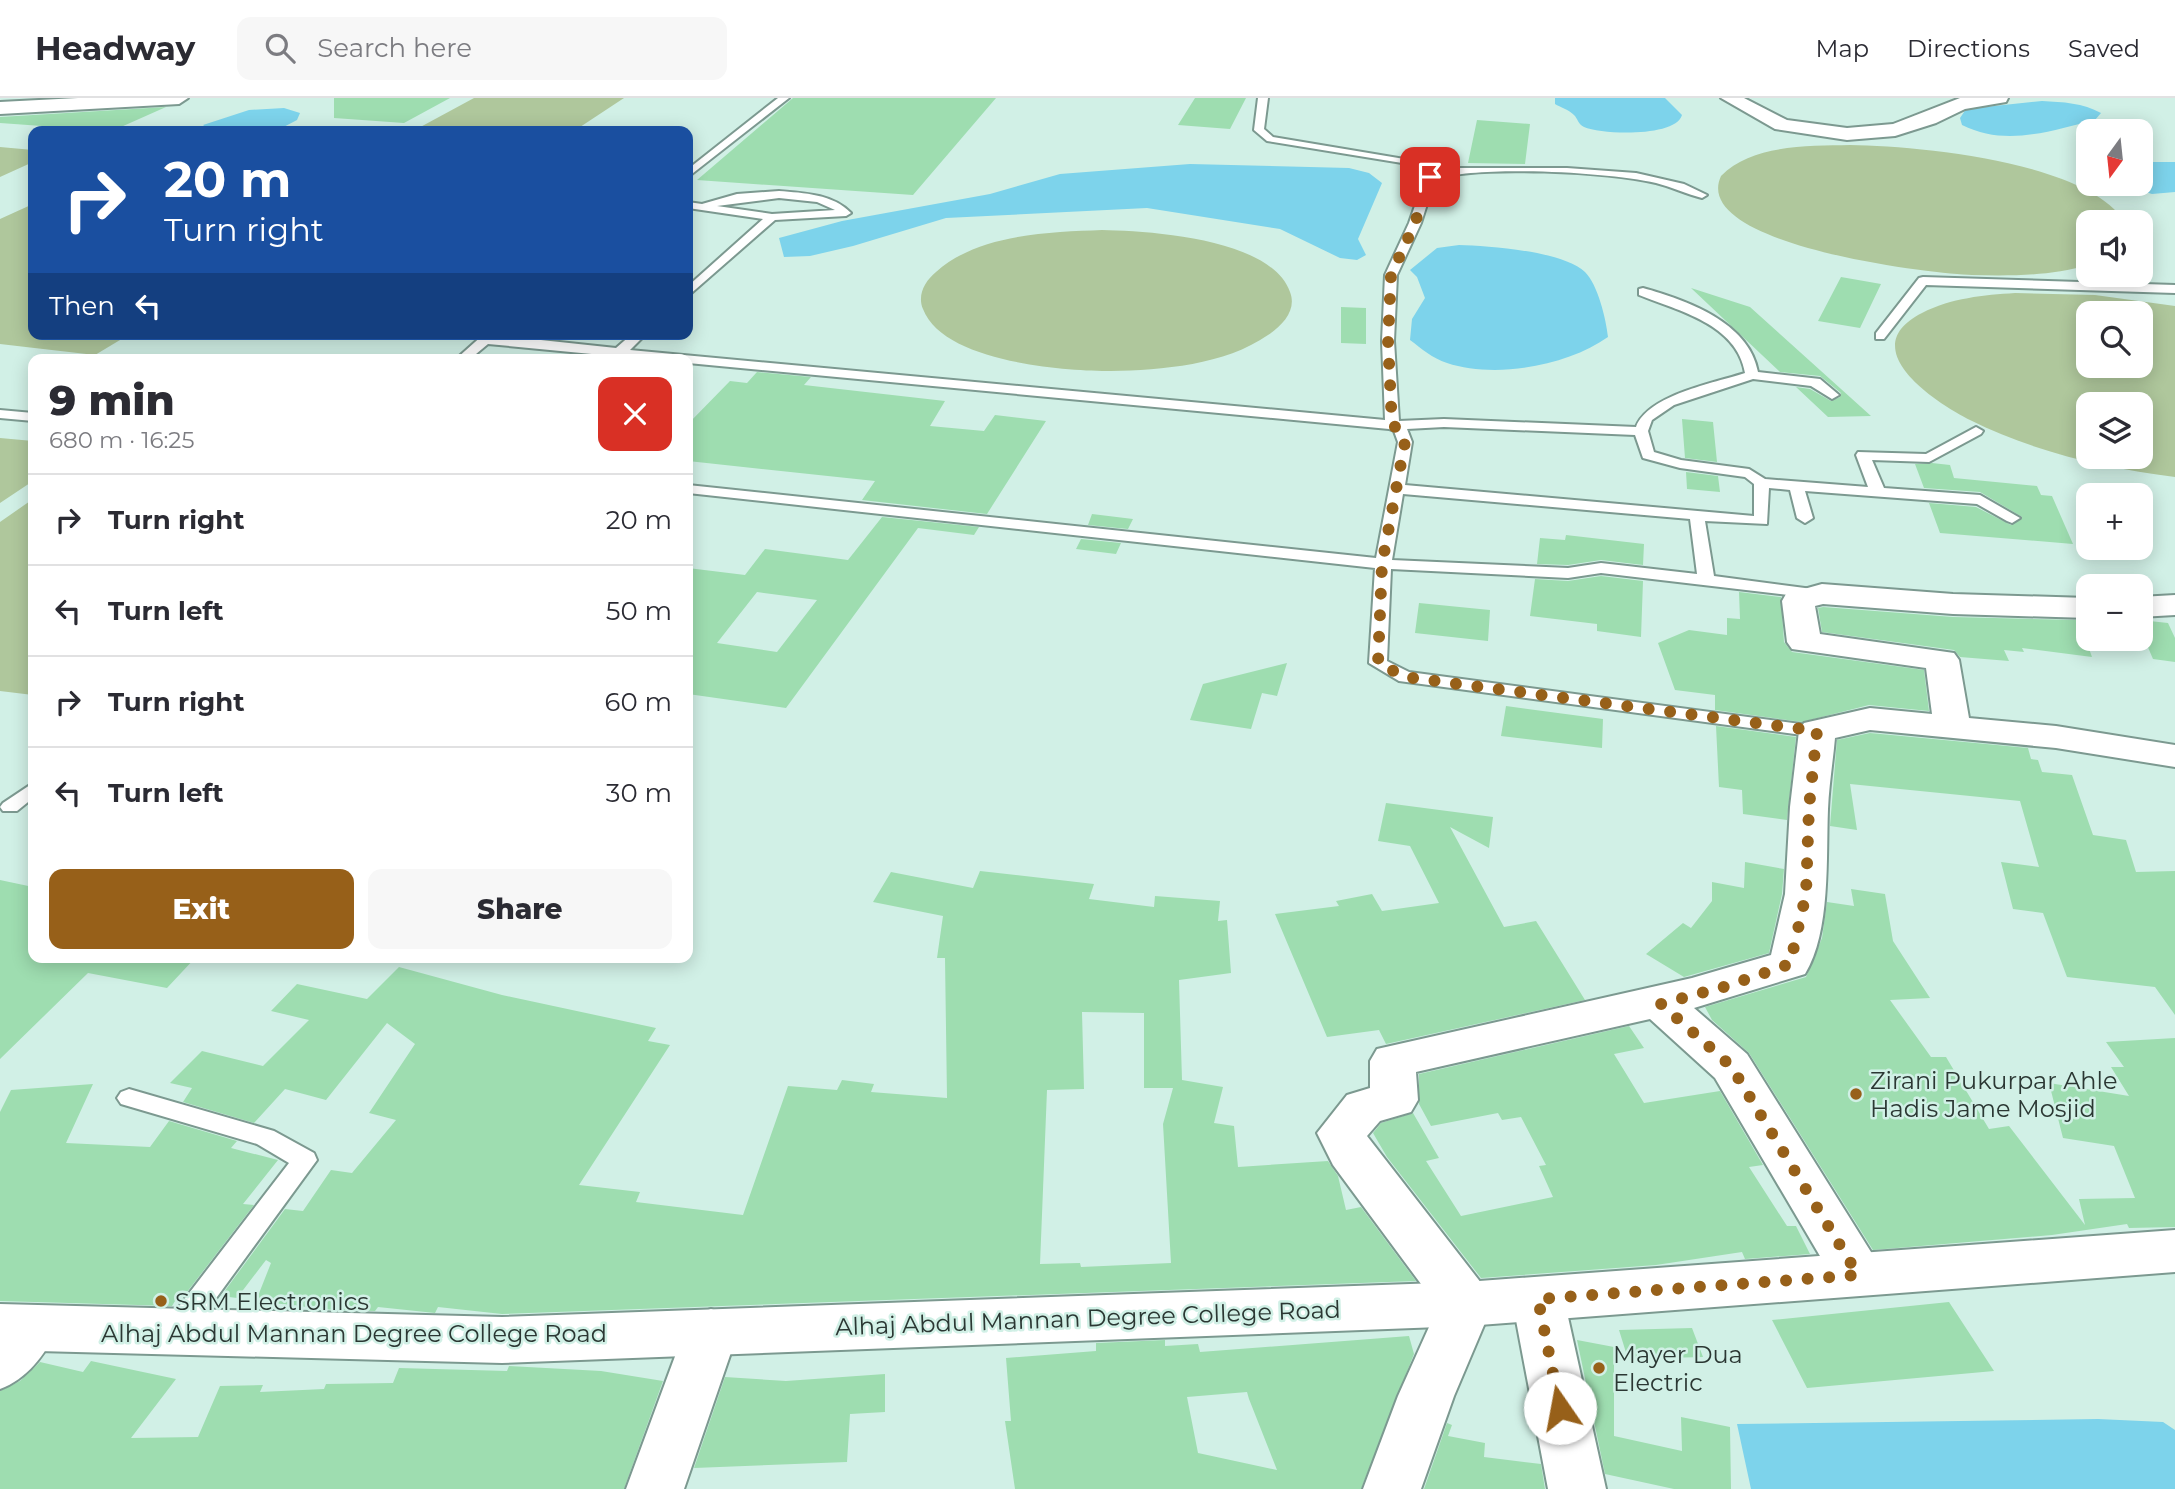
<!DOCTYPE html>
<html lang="en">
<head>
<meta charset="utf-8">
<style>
  :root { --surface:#fff; --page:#f7f7f7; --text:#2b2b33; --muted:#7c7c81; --line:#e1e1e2; --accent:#976019 }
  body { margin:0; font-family:Montserrat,sans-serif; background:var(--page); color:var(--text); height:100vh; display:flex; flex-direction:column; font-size:26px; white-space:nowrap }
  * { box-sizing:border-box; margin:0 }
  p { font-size:23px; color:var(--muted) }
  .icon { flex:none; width:38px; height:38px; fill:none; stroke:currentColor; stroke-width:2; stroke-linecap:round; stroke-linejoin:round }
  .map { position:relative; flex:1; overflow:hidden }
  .drawer { position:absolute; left:28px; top:256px; width:665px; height:609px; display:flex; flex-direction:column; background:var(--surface); border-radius:14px; box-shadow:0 4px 18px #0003 }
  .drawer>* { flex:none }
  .banner { position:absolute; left:28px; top:28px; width:665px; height:214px; border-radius:14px; box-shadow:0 4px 18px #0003; background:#1a4fa0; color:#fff; overflow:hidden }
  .needle { width:46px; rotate:195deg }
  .fabs { position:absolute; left:2076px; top:21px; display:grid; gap:14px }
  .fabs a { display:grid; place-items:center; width:77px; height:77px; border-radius:14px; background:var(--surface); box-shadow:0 4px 18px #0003; font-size:35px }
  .pin { position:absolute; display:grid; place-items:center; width:60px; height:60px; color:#fff; margin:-30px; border-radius:14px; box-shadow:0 4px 10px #0006 }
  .me { position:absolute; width:77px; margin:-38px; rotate:348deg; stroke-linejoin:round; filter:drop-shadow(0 0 5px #0008) }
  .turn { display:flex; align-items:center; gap:24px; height:147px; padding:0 21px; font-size:32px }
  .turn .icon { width:91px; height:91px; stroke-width:2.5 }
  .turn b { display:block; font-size:49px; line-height:60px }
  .then { display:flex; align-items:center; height:66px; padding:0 21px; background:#0003; gap:14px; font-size:26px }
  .round { display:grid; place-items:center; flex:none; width:74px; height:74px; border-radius:14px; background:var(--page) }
  .head { display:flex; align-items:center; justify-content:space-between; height:119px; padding:0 21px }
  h1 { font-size:42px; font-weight:800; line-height:52px }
  .action { display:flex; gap:14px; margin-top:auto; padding:14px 21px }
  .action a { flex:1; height:80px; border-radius:14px; background:var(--accent); color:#fff; font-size:28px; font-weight:800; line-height:80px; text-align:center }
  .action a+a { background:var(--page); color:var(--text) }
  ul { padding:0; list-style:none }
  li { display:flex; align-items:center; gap:21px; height:91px; padding:0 21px; border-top:2px solid var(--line) }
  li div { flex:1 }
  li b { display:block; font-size:26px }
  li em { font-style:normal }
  header { display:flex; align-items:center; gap:42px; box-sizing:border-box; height:98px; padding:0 35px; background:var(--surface); border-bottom:2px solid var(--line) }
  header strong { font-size:33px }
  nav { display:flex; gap:38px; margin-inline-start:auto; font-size:24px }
  .search { width:490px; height:63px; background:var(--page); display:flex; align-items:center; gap:18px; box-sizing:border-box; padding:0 24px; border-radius:14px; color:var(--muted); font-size:26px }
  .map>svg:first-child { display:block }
  .green { fill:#afc79c; fill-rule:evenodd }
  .water { fill:#7dd3eb }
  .building { fill:#9eddb0; fill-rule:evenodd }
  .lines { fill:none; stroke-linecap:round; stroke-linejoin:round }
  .service-casing { stroke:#7c9990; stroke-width:4 }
  .minor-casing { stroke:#7c9990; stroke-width:4 }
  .tertiary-casing { stroke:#7c9990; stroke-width:4 }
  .service { fill:#fff; fill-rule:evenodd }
  .minor { fill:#fff; fill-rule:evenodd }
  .tertiary { fill:#fff; fill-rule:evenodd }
  .route { stroke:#976019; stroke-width:12; stroke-dasharray:0 21.6 }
  .poi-dot { fill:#976019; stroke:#d1f0e6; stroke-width:2.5 }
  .labels { text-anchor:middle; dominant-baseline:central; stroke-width:5; stroke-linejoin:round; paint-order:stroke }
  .near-poi-label { font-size:24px; fill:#2b3733; stroke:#d1f0e6; text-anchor:start }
  .near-street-label { font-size:24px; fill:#2b3733; stroke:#d1f0e6 }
</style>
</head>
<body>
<header>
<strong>Headway</strong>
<div class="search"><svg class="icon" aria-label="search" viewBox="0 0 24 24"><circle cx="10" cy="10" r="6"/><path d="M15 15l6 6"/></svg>Search here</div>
<nav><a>Map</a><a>Directions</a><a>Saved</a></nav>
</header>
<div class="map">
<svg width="2175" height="1391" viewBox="0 0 2175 1391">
  <rect width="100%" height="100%" fill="#d1f0e6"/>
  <path class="green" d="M474,0H624L574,33H413Z
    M1850,47C1918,48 2086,63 2125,124H2088V167C2051,178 2010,178 1972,177C1932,176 1689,147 1721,78C1752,46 1809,48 1850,47Z
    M0,49L33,52V64L0,79Z
    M33,106V236H130L95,257L0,246V121Z
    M1102,132C1149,133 1271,140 1290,194C1297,212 1283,227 1268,237C1225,267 1162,272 1111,273C1063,273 943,264 923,211C917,197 925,183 936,174C978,136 1049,134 1102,132Z
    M2015,195L2095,197L2175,208V379C2105,370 2034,354 1970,322C1934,304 1853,250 1922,215C1951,200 1984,197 2015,195ZM2140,215V268H2088V215ZM2140,306V359H2088V306Z
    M0,340L33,343V383L0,405Z
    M33,401V597L0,593V424Z"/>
  <path class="water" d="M1555,0H1665L1682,17C1676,39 1603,37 1584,29C1578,26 1578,21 1574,17C1569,12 1560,9 1555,6Z
    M2042,3C2063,4 2083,5 2101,15L2095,22C2050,33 2006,49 1962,27L1960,20L1966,11Z
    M284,10L300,15L297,22L276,33H210L203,27L249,12Z
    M2140,64H2175V94L2152,96L2120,86H2140Z
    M1190,66L1349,70L1369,75L1382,85L1358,141L1366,157L1357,162L1340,160L1280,131L1147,110L946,120L853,148L810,158L784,159L779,140L842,123L990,96L1060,76Z
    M1459,147C1489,148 1563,153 1585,174C1598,187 1606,221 1608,239C1567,268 1495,281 1447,265C1432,260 1422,251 1410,242L1412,221L1425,200L1417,179L1410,172L1437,150Z
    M2098,1321L2163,1324L2175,1332V1391H1751L1737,1326Z"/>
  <path class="building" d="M334,0H450L404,25L334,20Z
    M793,0H996L913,97L697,82Z
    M1195,0H1246L1230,31L1178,27Z
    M166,9L112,33L0,25V19Z
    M1477,22L1530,26L1525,66L1468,65Z
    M1841,179L1881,186L1860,230L1818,223Z
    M1691,190L1750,209L1871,318L1828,319L1796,289L1810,291L1831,303L1840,299L1841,295L1820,278L1780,274Z
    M1341,209L1366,210V246L1341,245Z
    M757,274L811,279L804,287L945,303L930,328L984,333L995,317L1046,323L987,416L862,402L875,383L688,363V326L730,283L747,285Z
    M1682,321L1713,324L1717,364L1685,360Z
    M1932,365L1950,367L1954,380L2037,388L2041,397L2052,398L2073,446L1940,435L1929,405L1976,409L2011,427L2022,419L1980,394L1924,390L1915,366Z
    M1686,374L1718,378L1720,394L1687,391Z
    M1092,416L1133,421L1128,431L1088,427Z
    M882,419L979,429L974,437L918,430L786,610L688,596V470L745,477L765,451L848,462ZM757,494L817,502L777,554L717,545Z
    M1566,437L1644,446L1643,467L1601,462L1568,467L1537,466L1540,440L1565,442Z
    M1081,441L1121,445L1116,456L1076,451Z
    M1601,478L1643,483L1641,539L1597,533V526L1530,518L1535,481L1568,483Z
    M1739,494L1781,499L1784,544L1792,554L1924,572L1929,613L1869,607L1802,624L1715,612V597L1675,592L1658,545L1689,532L1727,537V520L1740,521Z
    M1419,505L1490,512L1488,543L1415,535Z
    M1823,509L1953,519L2079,522L2092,559L2022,550L2024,554L2004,552L2009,563L1960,559L1954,552L1822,534L1818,510Z
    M2140,522L2168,525L2175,540V564L2153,561L2147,547H2140Z
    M1287,565L1277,598L1262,595L1251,631L1190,622L1203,586Z
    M1506,608L1603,621L1602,650L1501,638Z
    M1716,628L1796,639L1787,722L1743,716L1742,692L1719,689Z
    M1870,635L2028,650L2031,661L2038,662L2042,674L2072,677L2093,737L2126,742L2136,774L2175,773V917L2155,889L2067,879L2043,815L2013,811L2001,764L2039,769L2020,703L1850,686L1857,732L1830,728L1837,642Z
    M1386,705L1493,719L1489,750L1450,729L1504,829L1536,823L1585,902L1386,946L1379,932L1327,939L1275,816L1339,808L1336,803L1372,796L1382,813L1439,805L1410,748L1378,743Z
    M1745,764L1784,771L1782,796L1769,855L1684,879L1646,856L1683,825L1691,830L1712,803V784L1744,790Z
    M980,773L1094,786L1089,801L1154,809L1155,798L1220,803L1218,823L1227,822L1231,875L1179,882L1182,982L1223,989L1214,1025L1234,1028L1238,1069L1328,1063L1338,1078L1346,1112L1361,1109L1416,1183L502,1216L438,1209L435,1215L378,1209L375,1213L333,1212L256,1203L271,1165L266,1162L237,1200L221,1198L285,1111L303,1113L331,1072L352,1075L396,1022L369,1015L415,946L387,925L326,1002L285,991L254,1025L183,1004L192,990L170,985L202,953L263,968L309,922L271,913L297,886L367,901L399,869L502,897L656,930L648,943L670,947L579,1087L640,1094L636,1104L743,1117L788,988L837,992L842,982L874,986L871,994L947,1000L945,860H937L943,818L873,804L891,774L973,790ZM1082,914L1144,915V990H1173L1163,1026L1171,1165L1081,1169L1080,1165L1040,1166L1047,992L1084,991Z
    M0,782L33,789V859H196L167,890L88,875L0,961Z
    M1851,791L1885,796L1893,843L1930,900L1890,902L1931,959H1946L1989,1031L2009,1028L2085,1127L2079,1101L2135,1100L2114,1048L2063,1040L2049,985L2129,998L2111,969H2124L2106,944L2175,940V1129L2129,1130L2127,1126L2052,1137L1873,1152L1749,955L1712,922L1705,909L1806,879L1822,840L1827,804L1854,808Z
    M1629,928L1644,950L1614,956L1644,1005L1720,993L1763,1067L1749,1069L1787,1128H1796L1810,1156L1745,1161L1742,1154L1656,1167L1481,1180L1387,1059L1373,1035L1381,1025L1413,1015L1439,1060L1426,1063L1461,1118L1553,1099L1539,1068L1546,1067L1521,1019L1502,1022L1498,1015L1431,1028L1419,1006V976Z
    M93,986L66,1045L150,1049L169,1023L237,1043L231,1050L278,1062L243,1106L254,1107L187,1194L181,1193L172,1208L0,1203V1014L11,992Z
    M1949,1204L1994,1273L1807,1290L1772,1222Z
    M1692,1230L1703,1259L1628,1261L1619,1232Z
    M1409,1238L1414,1256L1361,1391H1015L1005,1323H1011L1006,1260L1096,1253V1245L1165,1242V1248L1198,1246L1200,1254ZM1247,1294L1249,1301L1277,1372L1198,1355L1187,1299Z
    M1577,1242L1614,1249V1338L1682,1353L1681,1319L1730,1329L1731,1391H1674L1605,1376Z
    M91,1263L176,1281L131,1340L198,1339L220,1288L263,1287L260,1294L324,1291L326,1286L393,1285L399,1270L507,1273L509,1268L601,1273L663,1283L624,1391H0V1293L20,1283L40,1264L83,1274Z
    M885,1276V1314L850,1316L847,1364L694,1370L725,1279L786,1283Z
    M1447,1325L1452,1327L1448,1338L1485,1345L1484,1359L1541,1366L1545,1391H1424Z"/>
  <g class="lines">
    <defs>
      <path id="service" d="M778,0H789L688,79V71Z
        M1258,0H1268L1264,31L1273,39L1458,70H1567L1636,75L1684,86L1707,97L1702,100C1686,96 1672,89 1656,85C1607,74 1481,67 1435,81L1421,125L1397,177L1394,243L1399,323L1444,321L1636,329C1648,297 1714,285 1745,275C1737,226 1679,213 1639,197V191L1643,190C1686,202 1749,224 1758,274L1820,281L1839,297L1832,301L1811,288L1753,281L1674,307L1652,322L1648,333L1654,354L1681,362L1749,371L1765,381L1868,389L1856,357L1858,354L1926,356L1976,329L1983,333L1981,336L1929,364L1872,362L1884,390L1980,397L2020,420L2012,425L2007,423L1977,406L1805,393L1813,420L1805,425L1797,420L1790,392L1769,390L1767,426L1705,423L1714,478L1828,493V499L1822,501L1601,475L1568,480L1391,471L1387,563L1409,574L1823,629L1826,633L1817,639L1399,583L1369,565L1375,470L688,395V387L1376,460L1398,344L1394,333L1389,331L688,265V261H644L488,246L470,261H456L484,236L616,250L632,236H646L630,252L1385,322L1382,243L1385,177L1409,125L1425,79L1445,72L1267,43L1254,32ZM1444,329L1635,337L1643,360L1680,370L1745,379L1754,386V418L1405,387L1412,344L1407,331ZM1403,396L1690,421L1697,476L1601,465L1568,470L1392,462Z
        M779,93C804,95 833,96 851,115L846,118L775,122L688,198V188L763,121L688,110V104L702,106L737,96ZM779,100L817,104L835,112L772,116L717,108Z
        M1923,179L2175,187V195L1926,187L1884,241H1876V235L1919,180Z
        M0,312L33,315V323L0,320Z
        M33,685V700L17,713H3L0,709L3,705Z
        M129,991L274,1033L314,1055L317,1062L187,1240L177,1243L167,1240L164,1232L167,1224L289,1065L257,1046L121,1006L117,1000L121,994Z"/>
      <path id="minor" d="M78,0H188L179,6L0,16V4Z
        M1721,0H1744L1787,22L1847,30L1893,26L1960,0H2008L2006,4L1965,11L1936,25L1895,38L1847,42L1775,31Z
        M1822,486L1953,496L2088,500V520L1953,516L1823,506L1815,508L1820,536L1954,555L1959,562L1969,620L2056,628L2175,647V669L2056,650L1870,632L1835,640C1833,663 1829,687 1828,711C1826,759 1831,834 1805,876L1694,910L1747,956L1876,1162L1884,1177L1876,1192L1858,1198L1840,1192L1715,980L1650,921L1416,974L1418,1002L1411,1014L1380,1023L1367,1038L1485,1190L1493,1206L1454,1298L1421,1391H1363L1398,1298L1438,1209L1333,1067L1317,1035L1347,997L1370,990V963L1377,951L1692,880L1771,857L1785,796L1790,709L1799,633L1804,625L1870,610L1932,616L1926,570L1792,551L1787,544L1782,503L1786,496Z
        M2175,497V517L2140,519V499Z
        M1538,1179L1557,1186L1564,1201L1606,1391H1548L1512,1201L1519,1186Z
        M30,1209L49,1216L57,1232C44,1258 27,1281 0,1291V1228L11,1216Z
        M711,1211L730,1218L738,1234L684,1391H626L684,1234L692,1218Z"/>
      <path id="tertiary" d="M2175,1132V1174L1466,1228L502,1265L0,1252V1206L502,1219L1466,1184Z"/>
    </defs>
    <use href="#service" class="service-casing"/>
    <use href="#minor" class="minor-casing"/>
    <use href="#tertiary" class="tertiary-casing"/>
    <use href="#service" class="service"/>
    <use href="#minor" class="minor"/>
    <use href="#tertiary" class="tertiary"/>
  </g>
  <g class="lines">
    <path class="route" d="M1430,79L1415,125L1391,177L1388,243L1392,327L1399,331L1405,344L1382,466L1378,565L1405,579L1817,633L1809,709L1806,796L1790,866L1727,888L1661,906L1731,968L1858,1177L1538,1201L1560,1310"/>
  </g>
  <g class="poi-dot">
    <circle cx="1856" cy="996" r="7"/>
    <circle cx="161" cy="1203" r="7"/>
    <circle cx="1599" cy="1270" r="7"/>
  </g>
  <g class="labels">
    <g class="near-poi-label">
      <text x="1870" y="982">Zirani Pukurpar Ahle<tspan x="1870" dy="28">Hadis Jame Mosjid</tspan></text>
      <text x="175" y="1203">SRM Electronics</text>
      <text x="1613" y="1256">Mayer Dua<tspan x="1613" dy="28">Electric</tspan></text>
    </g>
    <g class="near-street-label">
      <text transform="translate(1088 1220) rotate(-2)">Alhaj Abdul Mannan Degree College Road</text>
      <text x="354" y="1235">Alhaj Abdul Mannan Degree College Road</text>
    </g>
  </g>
</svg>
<div class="fabs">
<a><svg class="needle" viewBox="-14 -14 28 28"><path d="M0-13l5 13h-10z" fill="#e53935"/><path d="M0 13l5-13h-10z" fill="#7c7c81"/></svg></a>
<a><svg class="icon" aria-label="sound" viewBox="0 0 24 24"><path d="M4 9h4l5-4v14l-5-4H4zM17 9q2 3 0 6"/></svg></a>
<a><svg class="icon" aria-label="search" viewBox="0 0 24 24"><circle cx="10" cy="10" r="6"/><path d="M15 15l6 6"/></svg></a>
<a><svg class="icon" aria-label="layers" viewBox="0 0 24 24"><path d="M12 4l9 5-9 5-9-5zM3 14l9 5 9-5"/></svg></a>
<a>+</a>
<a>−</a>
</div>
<div class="pin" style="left:1430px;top:79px;background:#d93025"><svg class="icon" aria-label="arrive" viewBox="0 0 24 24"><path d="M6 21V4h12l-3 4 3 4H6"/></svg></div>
<svg class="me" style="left:1560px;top:1310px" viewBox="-20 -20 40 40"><circle r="19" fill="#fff"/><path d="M0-13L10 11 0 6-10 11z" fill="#976019"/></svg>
<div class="banner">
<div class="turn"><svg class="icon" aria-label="right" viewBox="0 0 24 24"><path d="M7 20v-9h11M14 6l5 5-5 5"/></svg><div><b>20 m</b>Turn right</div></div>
<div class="then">Then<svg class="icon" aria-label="left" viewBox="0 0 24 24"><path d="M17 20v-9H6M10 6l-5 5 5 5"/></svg></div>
</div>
<section class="drawer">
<div class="head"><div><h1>9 min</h1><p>680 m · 16:25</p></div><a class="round" style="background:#d93025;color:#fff"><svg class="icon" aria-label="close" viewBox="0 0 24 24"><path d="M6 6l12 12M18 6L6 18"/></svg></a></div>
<ul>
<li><svg class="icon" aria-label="right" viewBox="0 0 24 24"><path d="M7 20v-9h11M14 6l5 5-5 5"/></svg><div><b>Turn right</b></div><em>20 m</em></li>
<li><svg class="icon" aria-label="left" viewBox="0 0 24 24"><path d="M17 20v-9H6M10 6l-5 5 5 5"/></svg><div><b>Turn left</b></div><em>50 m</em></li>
<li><svg class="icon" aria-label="right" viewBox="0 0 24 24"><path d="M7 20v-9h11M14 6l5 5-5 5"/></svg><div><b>Turn right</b></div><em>60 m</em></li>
<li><svg class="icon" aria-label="left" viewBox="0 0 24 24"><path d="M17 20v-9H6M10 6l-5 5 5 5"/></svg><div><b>Turn left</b></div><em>30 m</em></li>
</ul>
<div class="action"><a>Exit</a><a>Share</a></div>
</section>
</div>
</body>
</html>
